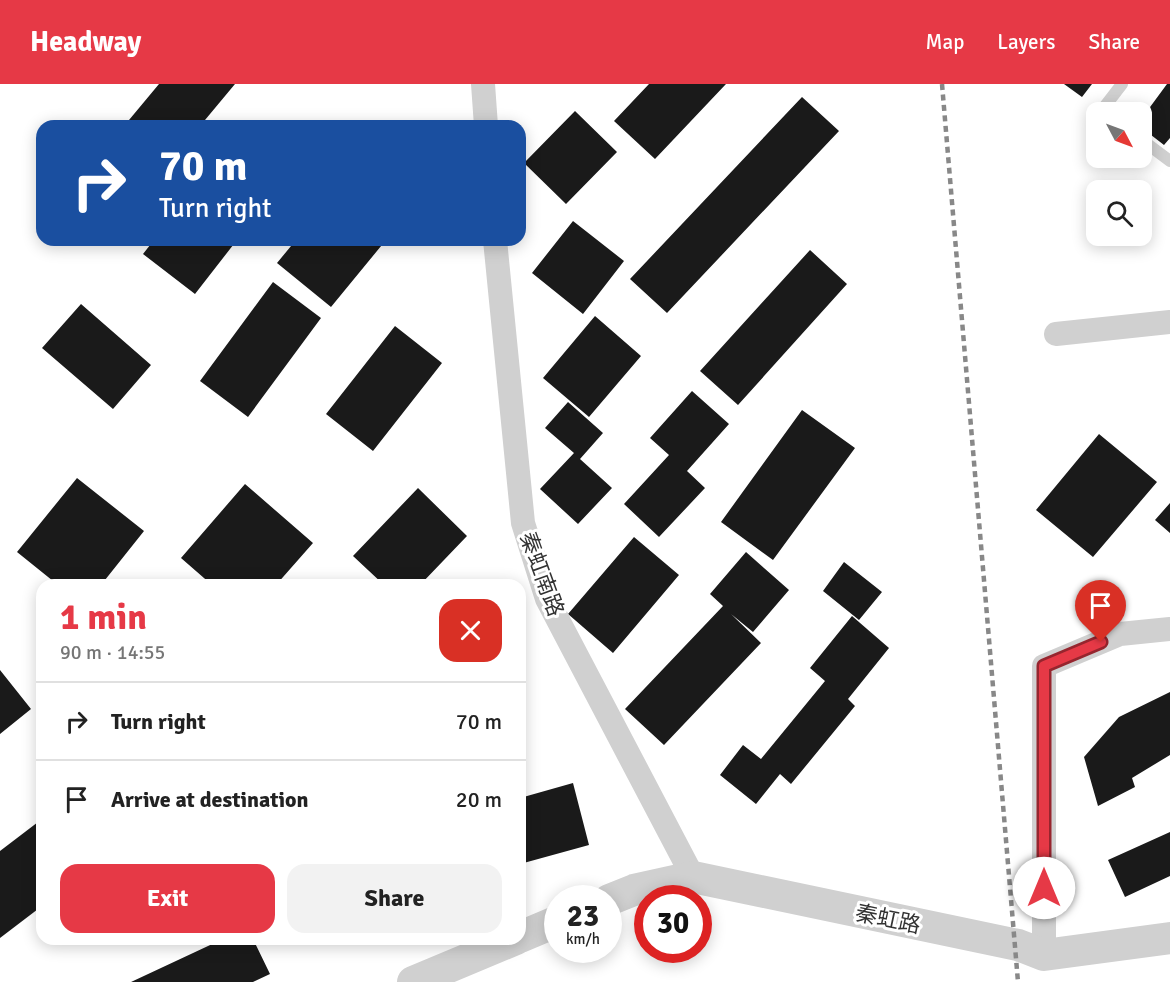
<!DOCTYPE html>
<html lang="en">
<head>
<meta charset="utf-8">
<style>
  :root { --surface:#fff; --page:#f2f2f2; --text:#222; --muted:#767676; --line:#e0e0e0; --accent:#e63946 }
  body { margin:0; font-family:Signika,"Noto Sans SC",sans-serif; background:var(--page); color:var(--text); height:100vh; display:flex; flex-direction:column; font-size:22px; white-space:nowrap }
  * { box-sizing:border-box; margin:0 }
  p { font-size:20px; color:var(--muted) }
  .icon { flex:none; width:33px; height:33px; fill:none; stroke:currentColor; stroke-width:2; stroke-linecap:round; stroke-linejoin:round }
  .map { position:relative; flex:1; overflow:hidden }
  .side { position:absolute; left:36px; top:495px; width:490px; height:366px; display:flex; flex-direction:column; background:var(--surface); border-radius:18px; box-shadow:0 3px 15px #0003 }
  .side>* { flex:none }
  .top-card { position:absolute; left:36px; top:36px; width:490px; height:126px; border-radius:18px; box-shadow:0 3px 15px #0003; background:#1a4fa0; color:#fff; overflow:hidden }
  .needle { width:39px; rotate:131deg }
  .buttons { position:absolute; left:1086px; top:18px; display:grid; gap:12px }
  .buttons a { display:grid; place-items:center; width:66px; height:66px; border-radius:12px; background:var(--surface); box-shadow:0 3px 15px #0003; font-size:30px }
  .speed { position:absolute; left:544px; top:801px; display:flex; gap:12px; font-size:30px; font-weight:700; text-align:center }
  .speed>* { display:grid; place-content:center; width:78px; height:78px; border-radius:50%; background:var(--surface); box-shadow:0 3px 15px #0003; line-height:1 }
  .speed small { font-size:15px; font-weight:400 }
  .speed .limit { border:9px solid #d22; background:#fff; color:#111 }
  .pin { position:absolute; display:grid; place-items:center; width:51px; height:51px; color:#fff; margin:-62px -26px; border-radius:50% 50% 50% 0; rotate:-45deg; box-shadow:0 0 6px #0007 }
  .pin .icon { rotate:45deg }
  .me { position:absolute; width:66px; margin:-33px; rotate:0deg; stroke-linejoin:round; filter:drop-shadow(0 0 4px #0008) }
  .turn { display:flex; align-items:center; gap:21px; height:126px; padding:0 24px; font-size:27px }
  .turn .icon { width:78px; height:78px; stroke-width:2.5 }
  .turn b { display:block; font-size:42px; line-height:51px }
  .round { display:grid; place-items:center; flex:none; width:63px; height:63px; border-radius:18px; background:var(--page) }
  .head { display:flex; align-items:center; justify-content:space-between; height:102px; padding:0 24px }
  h1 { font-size:36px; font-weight:700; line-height:45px; color:var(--accent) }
  .cta { display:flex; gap:12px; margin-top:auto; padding:12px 24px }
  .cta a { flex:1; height:69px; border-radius:18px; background:var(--accent); color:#fff; font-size:24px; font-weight:700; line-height:69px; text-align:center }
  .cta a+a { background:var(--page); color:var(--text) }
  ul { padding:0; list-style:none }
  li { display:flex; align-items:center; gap:18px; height:78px; padding:0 24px; border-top:2px solid var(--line) }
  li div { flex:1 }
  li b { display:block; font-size:22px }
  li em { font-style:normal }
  header { display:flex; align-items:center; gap:36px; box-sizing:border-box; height:84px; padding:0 30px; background:var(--accent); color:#fff }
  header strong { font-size:28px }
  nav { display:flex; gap:33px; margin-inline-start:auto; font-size:21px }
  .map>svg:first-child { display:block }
  .building { fill:#1a1a1a }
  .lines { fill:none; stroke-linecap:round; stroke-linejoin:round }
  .service { stroke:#d0d0d0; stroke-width:12 }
  .minor { stroke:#d0d0d0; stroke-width:24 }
  .tertiary { stroke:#d0d0d0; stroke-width:32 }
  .rail { stroke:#888; stroke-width:4.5; stroke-dasharray:6 4.5; stroke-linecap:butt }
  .route-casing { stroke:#96252e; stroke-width:15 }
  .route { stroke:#e63946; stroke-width:10 }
  .labels { text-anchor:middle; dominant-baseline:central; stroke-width:6; stroke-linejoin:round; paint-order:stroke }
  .street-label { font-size:22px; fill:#333; stroke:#fff }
</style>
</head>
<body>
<header>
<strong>Headway</strong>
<nav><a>Map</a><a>Layers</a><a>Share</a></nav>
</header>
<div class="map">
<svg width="1170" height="898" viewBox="0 0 1170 898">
  <rect width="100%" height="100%" fill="#fff"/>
  <path class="building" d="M159,0H235L200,42H124Z
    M649,0H726L655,75L614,37Z
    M1064,0H1092L1082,13Z
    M1167,0H1170V54L1164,61L1142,44V34Z
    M802,13L839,47L667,229L630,195Z
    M575,27L617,68L566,120L524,79Z
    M573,137L624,177L583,230L532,189Z
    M154,156H237L195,210L143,170Z
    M296,156H386L331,223L277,179Z
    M810,166L847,200L738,321L700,287Z
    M273,198L321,234L248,333L200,297Z
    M81,220L151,281L113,325L42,264Z
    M595,232L641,272L589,333L543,294Z
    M395,242L442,279L373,367L326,330Z
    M692,307L729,340L687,387L705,404L659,453L624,420L669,371L650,354Z
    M568,318L603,349L580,375L612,404L578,440L540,405L574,369L545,344Z
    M802,326L855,364L773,476L721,438Z
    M1099,350L1157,398L1093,473L1036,426Z
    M77,394L144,447L101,501H58L17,468Z
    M245,400L313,459L276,501H212L181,474Z
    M418,404L467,452L420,501H384L353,472Z
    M1170,419V449L1155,436Z
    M634,453L679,491L613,569L568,530Z
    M746,468L789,506L753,548L731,530L761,559L664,661L625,625L723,522L710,510Z
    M844,478L882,508L859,536L823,507Z
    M852,532L889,564L848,615L855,622L791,700L780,690L756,720L720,691L743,661L761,675L825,597L810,584Z
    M0,586L31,625L0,650Z
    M1170,608V671L1132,694L1135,703L1098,722L1084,673L1119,633Z
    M573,699L589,761L520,780V714Z
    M42,735V822L0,854V767Z
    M1170,748V792L1125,813L1108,776Z
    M223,855H253L270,890L253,898H131Z"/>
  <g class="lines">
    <path class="service" d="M1105,28L1102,26L1122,0
      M1142,56L1170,77"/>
    <path class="minor" d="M483,0L486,42
      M495,156L523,439L547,515L693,793
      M1056,250L1170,238
      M1044,871V582L1120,550L1170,545"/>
    <path class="tertiary" d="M609,816L634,806L693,793L1018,861L1044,871L1170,854
      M520,853L558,837
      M413,898L516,855"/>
    <path class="rail" d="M942,0L1018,898"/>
  </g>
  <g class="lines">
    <defs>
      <path id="route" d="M1044,804V582L1101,558"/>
    </defs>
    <use href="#route" class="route-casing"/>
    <use href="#route" class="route"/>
  </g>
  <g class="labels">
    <g class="street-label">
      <text transform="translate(542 490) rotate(70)">秦虹南路</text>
      <text transform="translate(888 835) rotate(12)">秦虹路</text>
    </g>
  </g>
</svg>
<div class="buttons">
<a><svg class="needle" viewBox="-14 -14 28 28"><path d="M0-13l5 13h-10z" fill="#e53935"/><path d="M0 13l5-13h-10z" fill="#767676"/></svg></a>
<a><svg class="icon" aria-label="search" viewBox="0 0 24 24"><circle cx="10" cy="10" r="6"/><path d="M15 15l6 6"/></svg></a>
</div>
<div class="speed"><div>23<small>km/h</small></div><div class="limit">30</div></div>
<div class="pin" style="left:1101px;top:558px;background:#d93025"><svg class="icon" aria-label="arrive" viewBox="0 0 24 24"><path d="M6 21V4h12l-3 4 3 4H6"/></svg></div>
<svg class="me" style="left:1044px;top:804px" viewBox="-20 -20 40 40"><circle r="19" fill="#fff"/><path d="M0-13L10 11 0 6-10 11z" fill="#e63946"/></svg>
<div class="top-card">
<div class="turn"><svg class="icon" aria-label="right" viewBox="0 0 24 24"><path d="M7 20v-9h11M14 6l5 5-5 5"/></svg><div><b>70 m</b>Turn right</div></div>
</div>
<section class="side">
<div class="head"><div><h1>1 min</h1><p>90 m · 14:55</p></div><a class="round" style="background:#d93025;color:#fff"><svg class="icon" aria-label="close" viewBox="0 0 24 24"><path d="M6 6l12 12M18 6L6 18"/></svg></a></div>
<ul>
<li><svg class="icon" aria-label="right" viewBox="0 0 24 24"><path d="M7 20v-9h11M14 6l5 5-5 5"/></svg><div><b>Turn right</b></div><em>70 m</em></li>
<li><svg class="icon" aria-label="arrive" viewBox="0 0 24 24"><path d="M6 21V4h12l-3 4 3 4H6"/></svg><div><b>Arrive at destination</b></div><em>20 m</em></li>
</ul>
<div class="cta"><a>Exit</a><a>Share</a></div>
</section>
</div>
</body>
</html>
